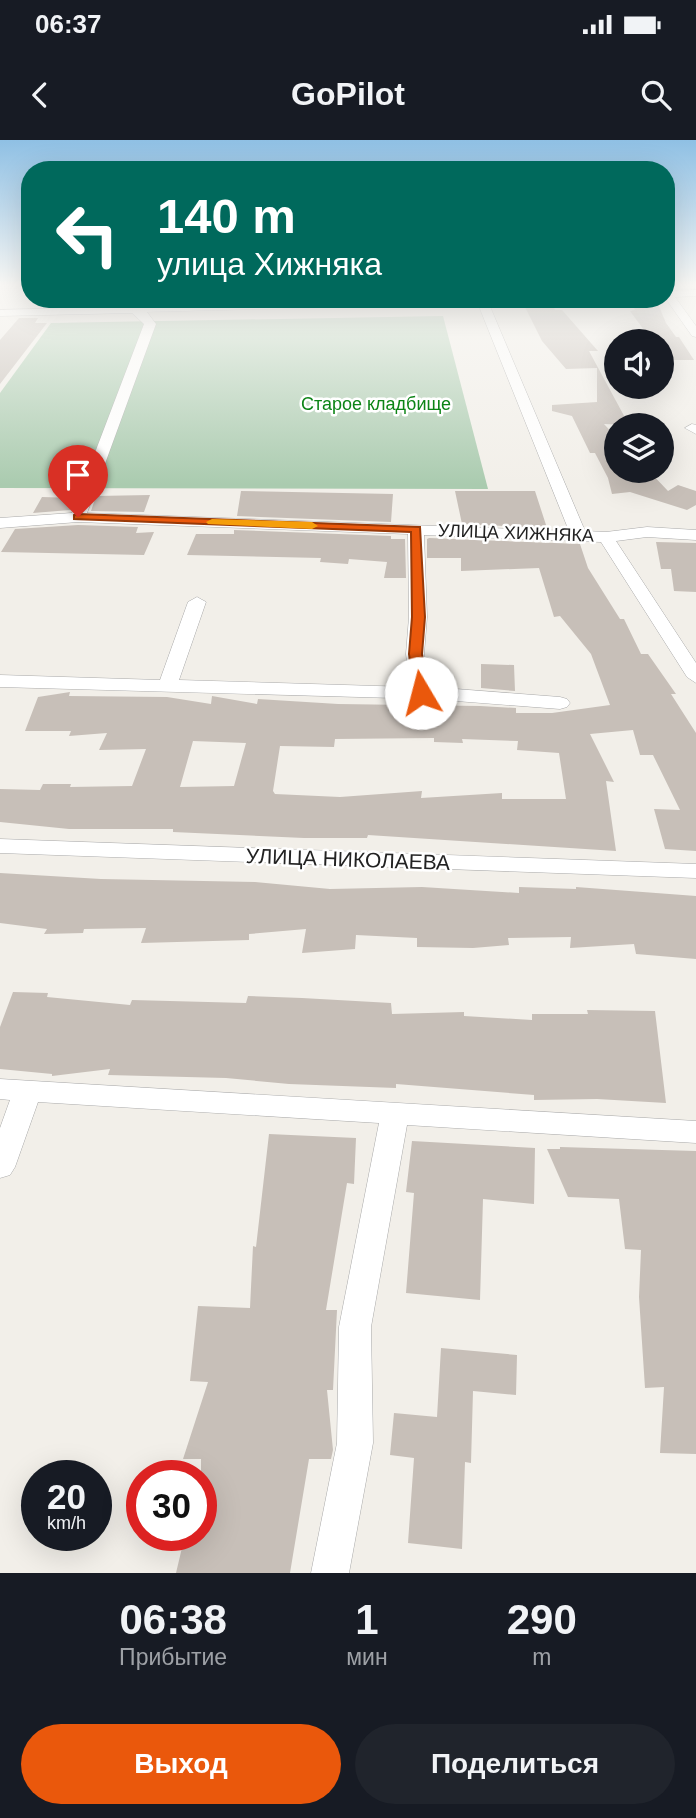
<!DOCTYPE html>
<html lang="ru">
<head>
<meta charset="utf-8">
<style>
  :root { --surface:#171b24; --page:#20242c; --text:#f1f3f6; --muted:#9ea1a6; --accent:#ea580c }
  body { margin:0; font-family:Helvetica,sans-serif; background:var(--page); color:var(--text); height:100vh; display:flex; flex-direction:column; font-size:26px; white-space:nowrap }
  * { box-sizing:border-box; margin:0 }
  p { font-size:23px; color:var(--muted) }
  .icon { flex:none; width:38px; height:38px; fill:none; stroke:currentColor; stroke-width:2; stroke-linecap:round; stroke-linejoin:round }
  .map { position:relative; height:1433px; overflow:hidden }
  .drawer { display:flex; flex-direction:column; background:var(--surface); flex:1 }
  .drawer>* { flex:none }
  .banner { position:absolute; left:21px; top:21px; width:654px; height:147px; border-radius:28px; box-shadow:0 7px 28px #0002; background:#00695c; color:#fff; overflow:hidden }
  .tools { position:absolute; left:604px; top:189px; display:grid; gap:14px }
  .tools a { display:grid; place-items:center; width:70px; height:70px; border-radius:50%; background:var(--surface); box-shadow:0 7px 28px #0002; font-size:35px }
  .speed { position:absolute; left:21px; top:1320px; display:flex; gap:14px; font-size:35px; font-weight:700; text-align:center }
  .speed>* { display:grid; place-content:center; width:91px; height:91px; border-radius:50%; background:var(--surface); box-shadow:0 7px 28px #0002; line-height:1 }
  .speed small { font-size:18px; font-weight:400 }
  .speed .limit { border:10px solid #d22; background:#fff; color:#111 }
  .pin { position:absolute; display:grid; place-items:center; width:60px; height:60px; color:#fff; margin:-72px -30px; border-radius:50% 50% 50% 0; rotate:-45deg; box-shadow:0 0 7px #0007 }
  .pin .icon { rotate:45deg }
  .me { position:absolute; width:77px; margin:-38px; rotate:352deg; stroke-linejoin:round; filter:drop-shadow(0 0 5px #0008) }
  .turn { display:flex; align-items:center; gap:24px; height:147px; padding:0 21px; font-size:32px }
  .turn .icon { width:91px; height:91px; stroke-width:2.5 }
  .turn b { display:block; font-size:49px; line-height:60px }
  .eta { display:flex; justify-content:space-evenly; align-items:center; height:119px; text-align:center }
  .eta b { font-size:42px; font-weight:600; line-height:49px }
  .button { display:flex; gap:14px; margin-top:auto; padding:14px 21px }
  .button a { flex:1; height:80px; border-radius:42px; background:var(--accent); color:#fff; font-size:28px; font-weight:600; line-height:80px; text-align:center }
  .button a+a { background:var(--page); color:var(--text) }
  .status { display:flex; justify-content:space-between; align-items:center; height:49px; padding:0 35px; background:var(--surface); direction:ltr }
  .status svg { height:19px; fill:currentColor }
  header { display:flex; justify-content:space-between; align-items:center; height:91px; padding:0 21px; background:var(--surface); font-size:32px; font-weight:600 }
  .map>svg:first-child { display:block }
  .cemetery { fill:#aacbaf }
  .building { fill:#c7bfb8; fill-rule:evenodd }
  .lines { fill:none; stroke-linecap:round; stroke-linejoin:round }
  .minor-casing { stroke:#a9a9a9; stroke-width:1 }
  .minor { fill:#fff; fill-rule:evenodd }
  .route { fill:#ea580c; stroke:#983908; stroke-width:2 }
  .slow { fill:#f59e0b }
  .labels { text-anchor:middle; dominant-baseline:central; stroke-width:5; stroke-linejoin:round; paint-order:stroke }
  .far-park-label { font-size:18px; fill:#0c8416; stroke:#fff }
  .far-street-label { font-size:18px; fill:#222; stroke:#fff }
  .street-label { font-size:21px; fill:#222; stroke:#fff }
</style>
</head>
<body>
<div class="status"><b>06:37</b><svg viewBox="0 0 49 12"><path d="M0 12V9h3v3zM5 12V6h3v6zM10 12V3h3v9zM15 12V0h3v12zM26 1h20v11H26zM47 4h2v5h-2z"/></svg></div>
<header><svg class="icon" aria-label="back" viewBox="0 0 24 24"><path d="M15 5l-7 7 7 7"/></svg>GoPilot<svg class="icon" aria-label="search" viewBox="0 0 24 24"><circle cx="10" cy="10" r="6"/><path d="M15 15l6 6"/></svg></header>
<div class="map">
<svg width="696" height="1433" viewBox="0 0 696 1433">
  <rect width="100%" height="100%" fill="#f2efe9"/>
  <path class="cemetery" d="M443,176L488,349L0,348V253L51,183Z"/>
  <path class="building" d="M630,159H656L666,183L676,197H679L694,220H662V201H652L630,171L635,170Z
    M545,162H551L555,170H562L598,211H589L629,285L604,284L616,297V331H649L668,351L678,345L696,351V365L687,370L630,352L612,354L608,338L595,313H590L572,276L552,271V265L597,262V228L566,229L542,201L524,165Z
    M19,178H38L35,183H47L0,244V200Z
    M241,351L393,354L391,382L237,376Z
    M455,351H535L547,388L462,384Z
    M150,355L144,372L91,371L96,356Z
    M42,357L75,358L70,370L33,373Z
    M78,385L138,387L136,393L154,392L144,415L1,412L15,389Z
    M234,390L391,396V399H405L406,438H384L387,422L349,419L348,424L320,422L321,418L187,415L196,394H234Z
    M429,398L580,404L588,428L620,479H624L641,514H648L676,554H671L696,593V711L665,709L654,669L680,670L653,615H640L633,590L590,594L614,642L606,641L616,711L368,695L367,698H304L173,692V689H69L0,682V649L40,650L43,644H71L70,647L132,646L146,609L99,610L107,593L69,596L71,591H25L38,557L70,552L69,556L167,557L211,564L212,556L257,564L258,559L338,564L480,566L516,568V573H552L610,565L591,514L560,476L554,477L539,428L461,431V418H427V399ZM434,598V602L463,603L462,599L518,601L517,610L559,613L566,659H502V653L421,658L422,651L340,657L275,654L273,651L280,606L334,607L335,599ZM193,601L246,603L234,646L180,647Z
    M656,402L696,403V452L674,451L671,429H661Z
    M481,524L514,525L515,551L481,548Z
    M0,733L101,739L255,742L330,749L422,747L519,753V747L576,749V747L696,756V819L636,814L634,804L570,808L571,797L508,798L509,805L473,808L417,807V798L356,795L355,809L302,813L306,789L249,794V800L141,803L146,788L84,789L83,793L44,794L47,789L0,783Z
    M13,852L48,853L47,857L130,865L132,860L246,863L248,856L302,858L391,863L392,874L464,872V876L532,880V874H588L587,870L655,871L666,963L597,959L534,960V955L396,944V948L289,944L226,938L108,935L110,929L52,936V934L0,929V887Z
    M269,994L356,998L354,1044L347,1043L326,1170H337L333,1250H327L333,1310L331,1319H309L290,1433H176L185,1395H201V1319H183L208,1242L190,1241L198,1166L250,1168L253,1106L256,1107Z
    M412,1001L535,1008L534,1064L483,1059L480,1160L406,1153L414,1053L406,1052Z
    M560,1007L696,1011V1314L660,1313L664,1247L645,1248L639,1157L641,1110L625,1109L619,1059L568,1057L547,1009H560Z
    M441,1208L517,1215L516,1255L473,1251L471,1323L465,1322L462,1409L408,1403L414,1318L390,1315L394,1273L437,1277Z"/>
  <g class="lines">
    <defs>
      <path id="minor" d="M696,150V156L675,157L696,186V197L692,196L666,159L667,151Z
        M405,159H545L540,162L489,164L585,391L606,392L647,387L696,390V400L647,397L616,401L696,523V543L687,537L601,402L424,395L427,477L424,514L430,547L560,557L567,559L570,563L567,567L560,569L430,559L0,547V535L160,540L188,462L197,457L206,462L179,540L410,547L406,514L409,477L408,394L78,382L0,388V378L72,373L144,184L132,173L0,176V170ZM478,164L569,391L87,373L156,184L147,172Z
        M692,284L696,285V294L685,288Z
        M0,699L696,724V738L0,713Z
        M0,939L696,981V1003L407,985L371,1187L373,1303L349,1433H311L337,1303L339,1187L379,983L38,962L15,1027L10,1035L0,1038V988L10,960L0,959Z"/>
    </defs>
    <use href="#minor" class="minor-casing"/>
    <use href="#minor" class="minor"/>
  </g>
  <linearGradient id="sky" x2="0" y2="1"><stop stop-color="#8fc0e4"/><stop offset="0.42" stop-color="#f9f8f5"/><stop offset="1" stop-color="#f9f8f5" stop-opacity="0"/></linearGradient>
  <rect width="696" height="345" fill="url(#sky)"/>
  <path class="route" d="M78,374L420,387L425,477L422,514L428,553L421,557L414,553L409,514L412,477L411,392L74,379V375Z"/>
  <path class="slow" d="M212,379L312,382L318,386L312,389L208,384L206,382Z"/>
  <g class="labels">
    <g class="far-park-label">
      <text x="376" y="264">Старое кладбище</text>
    </g>
    <g class="far-street-label">
      <text transform="translate(516 393) rotate(2)">УЛИЦА ХИЖНЯКА</text>
    </g>
    <g class="street-label">
      <text transform="translate(348 719) rotate(2)">УЛИЦА НИКОЛАЕВА</text>
    </g>
  </g>
</svg>
<div class="tools">
<a><svg class="icon" aria-label="sound" viewBox="0 0 24 24"><path d="M4 9h4l5-4v14l-5-4H4zM17 9q2 3 0 6"/></svg></a>
<a><svg class="icon" aria-label="layers" viewBox="0 0 24 24"><path d="M12 4l9 5-9 5-9-5zM3 14l9 5 9-5"/></svg></a>
</div>
<div class="speed"><div>20<small>km/h</small></div><div class="limit">30</div></div>
<div class="pin" style="left:78px;top:377px;background:#d93025"><svg class="icon" aria-label="arrive" viewBox="0 0 24 24"><path d="M6 21V4h12l-3 4 3 4H6"/></svg></div>
<svg class="me" style="left:421px;top:553px" viewBox="-20 -20 40 40"><circle r="19" fill="#fff"/><path d="M0-13L10 11 0 6-10 11z" fill="#ea580c"/></svg>
<div class="banner">
<div class="turn"><svg class="icon" aria-label="left" viewBox="0 0 24 24"><path d="M17 20v-9H6M10 6l-5 5 5 5"/></svg><div><b>140 m</b>улица Хижняка</div></div>
</div>
</div>
<section class="drawer">
<div class="eta">
<div><b>06:38</b><p>Прибытие</p></div>
<div><b>1</b><p>мин</p></div>
<div><b>290</b><p>m</p></div>
</div>
<div class="button"><a>Выход</a><a>Поделиться</a></div>
</section>
</body>
</html>
